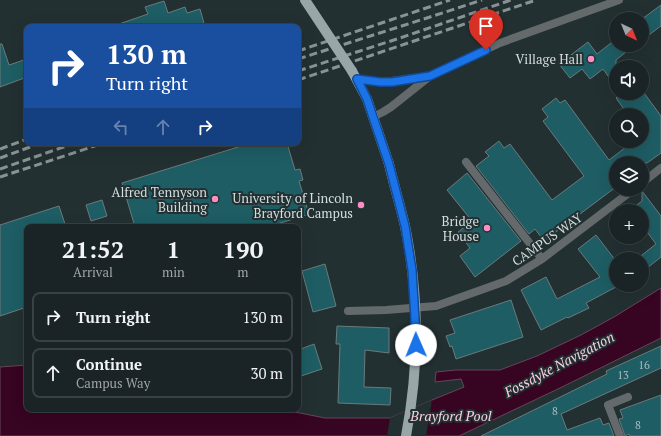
<!DOCTYPE html>
<html lang="en">
<head>
<meta charset="utf-8">
<style>
  :root { --surface:#1a2426; --page:#232c2e; --text:#f1f3f6; --muted:#9fa4a7; --line:#384143 }
  body { margin:0; font-family:"PT Serif",serif; background:var(--page); color:var(--text); height:100vh; display:flex; flex-direction:column; font-size:15px; white-space:nowrap }
  * { box-sizing:border-box; margin:0 }
  p { font-size:13px; color:var(--muted) }
  .icon { flex:none; width:22px; height:22px; fill:none; stroke:currentColor; stroke-width:2; stroke-linecap:round; stroke-linejoin:round }
  .map { position:relative; flex:1; overflow:hidden }
  .drawer { position:absolute; left:24px; top:224px; width:277px; height:188px; display:flex; flex-direction:column; background:var(--surface); border-radius:8px; box-shadow:0 4px 16px #0002,0 0 0 1px var(--line) }
  .drawer>* { flex:none }
  .banner { position:absolute; left:24px; top:24px; width:277px; height:122px; border-radius:8px; box-shadow:0 4px 16px #0002,0 0 0 1px var(--line); background:#1a4fa0; color:#fff; overflow:hidden }
  .needle { width:26px; rotate:137deg }
  .tools { position:absolute; left:609px; top:12px; display:grid; gap:8px }
  .tools a { display:grid; place-items:center; width:40px; height:40px; border-radius:50%; background:var(--surface); box-shadow:0 4px 16px #0002,0 0 0 1px var(--line); font-size:20px }
  .pin { position:absolute; display:grid; place-items:center; width:34px; height:34px; color:#fff; margin:-41px -17px; border-radius:50% 50% 50% 0; rotate:-45deg; box-shadow:0 0 4px #0007 }
  .pin .icon { rotate:45deg }
  .me { position:absolute; width:44px; margin:-22px; rotate:359deg; stroke-linejoin:round; filter:drop-shadow(0 0 3px #0008) }
  .turn { display:flex; align-items:center; gap:14px; height:84px; padding:0 16px; font-size:18px }
  .turn .icon { width:52px; height:52px; stroke-width:2.5 }
  .turn b { display:block; font-size:28px; line-height:34px }
  .lanes { display:flex; align-items:center; height:38px; padding:0 16px; background:#0003; justify-content:center; gap:20px; direction:ltr }
  .lanes .off { opacity:.35 }
  .eta { display:flex; justify-content:space-evenly; align-items:center; height:68px; text-align:center }
  .eta b { font-size:24px; font-weight:700; line-height:28px }
  ul { padding:0; list-style:none }
  li { display:flex; align-items:center; gap:12px; height:50px; margin:0 8px 6px; padding:0 8px; border:2px solid var(--line); border-radius:8px }
  li div { flex:1 }
  li b { display:block; font-size:15px }
  li em { font-style:normal }
  .map>svg:first-child { display:block }
  .water { fill:#370422; stroke:#66455a }
  .pier { fill:#233032 }
  .building { fill:#1e5d64; stroke:#6a7a7c }
  .lines { fill:none; stroke-linecap:round; stroke-linejoin:round }
  .street { stroke:#646a6b; stroke-width:8 }
  .primary { stroke:#99a6a8; stroke-width:10 }
  .rail { stroke:#899394; stroke-width:3; stroke-dasharray:8 4; stroke-linecap:butt }
  .primary-bridge { stroke:#99a6a8; stroke-width:10 }
  .route-casing { stroke:#114b97; stroke-width:10 }
  .route { stroke:#1a73e8; stroke-width:7 }
  .poi-dot { fill:#fb8fc4; stroke:#233032; stroke-width:1.5 }
  .labels { text-anchor:middle; dominant-baseline:central; stroke-width:4; stroke-linejoin:round; paint-order:stroke }
  .number-label { font-size:11px; fill:#a7bdc0 }
  .poi-label { font-size:13px; fill:#d5ddde; stroke:#233032; text-anchor:end }
  .street-label { font-size:13px; fill:#d5ddde; stroke:#233032 }
  .water-label { font-size:14px; font-style:italic; fill:#facee1; stroke:#233032 }
</style>
</head>
<body>
<div class="map">
<svg width="661" height="436" viewBox="0 0 661 436">
  <rect width="100%" height="100%" fill="#233032"/>
  <path class="water" d="M661,288V338L562,387L459,436H0V367L27,365V409H280L325,418H390L432,400L464,387L461,379L435,382L436,372L456,370H500L537,356L581,335L614,317Z"/>
  <path class="pier" d="M432,400L426,436H387L390,418Z"/>
  <path class="building" d="M164,1L168,13L185,7L187,13L200,9L205,27H116V25L148,14L145,7Z
    M661,5V26L642,40V19Z
    M616,39V45H635L616,60V87L603,69L590,79L582,69L570,78L559,64L588,42L597,54Z
    M0,44H2L9,65L27,59V77L0,87Z
    M623,93H644L661,116V153L647,163H616V187L544,241L535,229L529,234L476,166L489,156L485,152L499,141L504,148L510,144L552,200L584,176L543,121L548,117L542,109L556,98L560,103L565,100L609,160L634,141H642V115H628L616,98Z
    M251,143H287L295,170L300,169L303,180L299,181L309,214L268,227H135L122,183Z
    M467,173L521,241L475,277L460,256L470,248L458,232L472,221L447,190Z
    M642,191L661,216V257L642,272V255L656,244L642,225V211H629L642,201Z
    M102,200L107,216L91,221L86,205Z
    M59,206L66,227H27V307L0,316V225Z
    M596,235L616,261V287L586,303L589,308L568,318L567,317L541,330L521,290L546,277L557,299L600,277L578,249Z
    M325,264L336,306L313,312L302,271Z
    M511,300L523,337L456,359L452,346L450,347L446,336L455,333L450,320Z
    M337,326L389,328V353L365,350L364,387L391,388L390,405L338,403L340,344H336Z
    M314,344L322,369L298,377V350Z
    M661,346V368L561,414L567,430L600,418L603,425L609,423L614,436H481L607,374L606,371Z
    M661,395V436H630L629,434L625,436L619,419L623,418L620,410Z"/>
  <g class="lines">
    <path class="street" d="M357,79L380,82L392,81L429,76
      M373,117L383,112L391,107L430,76L500,43L619,0
      M466,162L542,259
      M642,183L661,168
      M348,311L386,310L436,306L506,281L542,259L634,189
      M620,436L608,405L628,397"/>
    <path class="primary" d="M352,71L367,99L389,164"/>
    <path class="rail" d="M298,51L450,0
      M298,59L430,17L482,0
      M298,71L400,38L511,0
      M298,80L536,0
      M0,149L27,139
      M0,158L41,143
      M0,169L75,143
      M0,177L104,143"/>
    <path class="primary-bridge" d="M305,0L352,71
      M389,164C394,185 400,205 405,226C419,295 419,368 406,436"/>
  </g>
  <g class="lines">
    <defs>
      <path id="route" d="M416,345L415,319L412,270L405,226L389,164L373,117L367,99L357,79L380,82H392L430,76L486,50"/>
    </defs>
    <use href="#route" class="route-casing"/>
    <use href="#route" class="route"/>
  </g>
  <g class="poi-dot">
    <circle cx="591" cy="59" r="4"/>
    <circle cx="215" cy="199" r="4"/>
    <circle cx="361" cy="205" r="4"/>
    <circle cx="487" cy="228" r="4"/>
  </g>
  <g class="labels">
    <g class="number-label">
      <text x="644" y="365">16</text>
      <text x="623" y="375">13</text>
      <text x="555" y="411">8</text>
      <text x="638" y="425">8</text>
    </g>
    <g class="poi-label">
      <text x="583" y="59">Village Hall</text>
      <text x="207" y="192">Alfred Tennyson<tspan x="207" dy="15">Building</tspan></text>
      <text x="353" y="198">University of Lincoln<tspan x="353" dy="15">Brayford Campus</tspan></text>
      <text x="479" y="221">Bridge<tspan x="479" dy="15">House</tspan></text>
    </g>
    <g class="street-label">
      <text transform="translate(547 239) rotate(-35)">CAMPUS WAY</text>
    </g>
    <g class="water-label">
      <text transform="translate(559 364) rotate(-28)">Fossdyke Navigation</text>
      <text x="451" y="415">Brayford Pool</text>
    </g>
  </g>
</svg>
<div class="tools">
<a><svg class="needle" viewBox="-14 -14 28 28"><path d="M0-13l5 13h-10z" fill="#e53935"/><path d="M0 13l5-13h-10z" fill="#9fa4a7"/></svg></a>
<a><svg class="icon" aria-label="sound" viewBox="0 0 24 24"><path d="M4 9h4l5-4v14l-5-4H4zM17 9q2 3 0 6"/></svg></a>
<a><svg class="icon" aria-label="search" viewBox="0 0 24 24"><circle cx="10" cy="10" r="6"/><path d="M15 15l6 6"/></svg></a>
<a><svg class="icon" aria-label="layers" viewBox="0 0 24 24"><path d="M12 4l9 5-9 5-9-5zM3 14l9 5 9-5"/></svg></a>
<a>+</a>
<a>−</a>
</div>
<div class="pin" style="left:486px;top:50px;background:#d93025"><svg class="icon" aria-label="arrive" viewBox="0 0 24 24"><path d="M6 21V4h12l-3 4 3 4H6"/></svg></div>
<svg class="me" style="left:416px;top:345px" viewBox="-20 -20 40 40"><circle r="19" fill="#fff"/><path d="M0-13L10 11 0 6-10 11z" fill="#1a73e8"/></svg>
<div class="banner">
<div class="turn"><svg class="icon" aria-label="right" viewBox="0 0 24 24"><path d="M7 20v-9h11M14 6l5 5-5 5"/></svg><div><b>130 m</b>Turn right</div></div>
<div class="lanes"><svg class="icon off" aria-label="left" viewBox="0 0 24 24"><path d="M17 20v-9H6M10 6l-5 5 5 5"/></svg><svg class="icon off" aria-label="ahead" viewBox="0 0 24 24"><path d="M12 20V5M6 11l6-6 6 6"/></svg><svg class="icon" aria-label="right" viewBox="0 0 24 24"><path d="M7 20v-9h11M14 6l5 5-5 5"/></svg></div>
</div>
<section class="drawer">
<div class="eta">
<div><b>21:52</b><p>Arrival</p></div>
<div><b>1</b><p>min</p></div>
<div><b>190</b><p>m</p></div>
</div>
<ul>
<li><svg class="icon" aria-label="right" viewBox="0 0 24 24"><path d="M7 20v-9h11M14 6l5 5-5 5"/></svg><div><b>Turn right</b></div><em>130 m</em></li>
<li><svg class="icon" aria-label="ahead" viewBox="0 0 24 24"><path d="M12 20V5M6 11l6-6 6 6"/></svg><div><b>Continue</b><p>Campus Way</p></div><em>30 m</em></li>
</ul>
</section>
</div>
</body>
</html>
